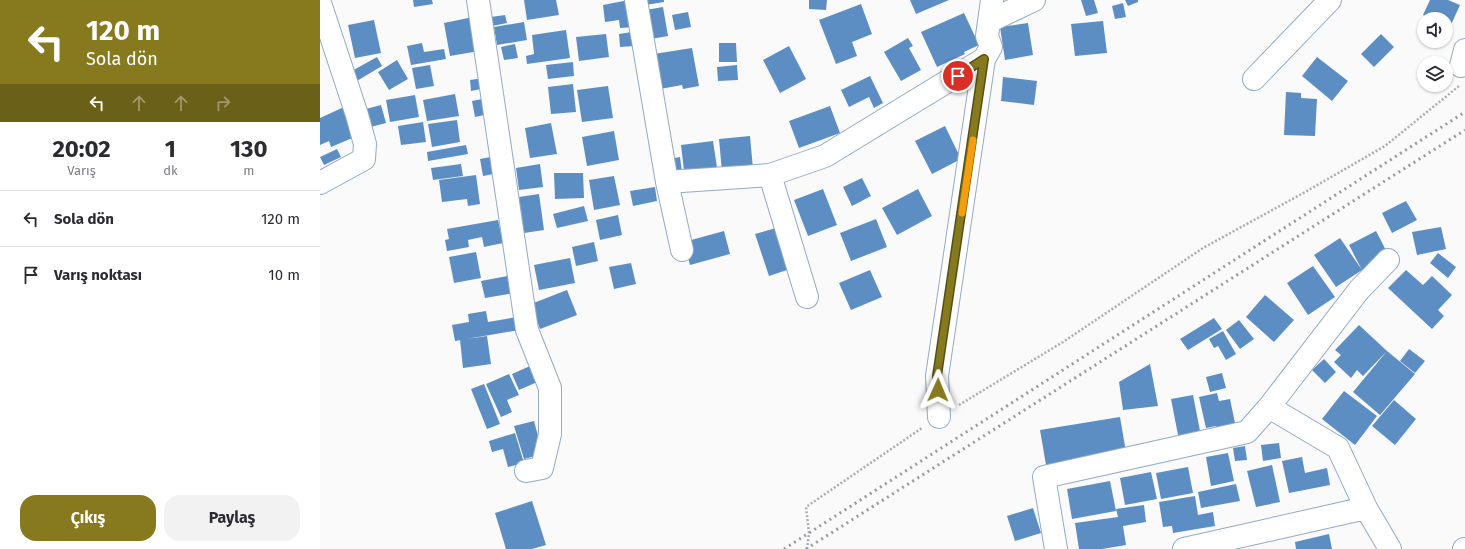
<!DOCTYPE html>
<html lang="tr">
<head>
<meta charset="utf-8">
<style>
  :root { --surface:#fff; --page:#f2f2f3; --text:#2b2b33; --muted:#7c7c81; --line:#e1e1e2; --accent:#86791e }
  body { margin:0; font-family:"Fira Sans",sans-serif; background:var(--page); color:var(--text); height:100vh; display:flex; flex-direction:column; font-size:15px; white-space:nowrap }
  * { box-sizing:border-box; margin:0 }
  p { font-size:13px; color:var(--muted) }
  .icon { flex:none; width:22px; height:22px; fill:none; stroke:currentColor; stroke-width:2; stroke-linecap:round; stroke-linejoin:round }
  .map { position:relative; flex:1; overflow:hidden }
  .sheet { display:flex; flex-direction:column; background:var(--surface); width:320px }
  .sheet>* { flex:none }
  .hud { background:#86791e; color:#fff; overflow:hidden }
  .fabs { position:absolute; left:1097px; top:12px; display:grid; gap:8px }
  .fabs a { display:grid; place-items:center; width:36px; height:36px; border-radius:50%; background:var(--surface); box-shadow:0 1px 3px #0004; font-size:20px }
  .pin { position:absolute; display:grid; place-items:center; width:34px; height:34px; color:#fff; margin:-17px; border:2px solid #fff; border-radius:50%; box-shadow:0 1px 4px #0007 }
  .me { position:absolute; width:44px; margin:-22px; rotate:1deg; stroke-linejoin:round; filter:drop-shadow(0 0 3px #0008) }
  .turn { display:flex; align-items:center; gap:14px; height:84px; padding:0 20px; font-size:18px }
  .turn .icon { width:52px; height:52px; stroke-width:2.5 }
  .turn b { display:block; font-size:28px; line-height:34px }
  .lanes { display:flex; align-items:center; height:38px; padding:0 20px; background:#0003; justify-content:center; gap:20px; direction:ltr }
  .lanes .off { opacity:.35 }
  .eta { display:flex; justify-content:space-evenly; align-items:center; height:68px; text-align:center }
  .eta b { font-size:24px; font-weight:700; line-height:28px }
  .cta { display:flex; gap:8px; margin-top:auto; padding:8px 20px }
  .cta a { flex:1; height:46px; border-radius:16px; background:var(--accent); color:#fff; font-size:16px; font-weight:700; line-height:46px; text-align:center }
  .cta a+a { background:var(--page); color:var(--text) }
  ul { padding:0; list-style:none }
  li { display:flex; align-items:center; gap:12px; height:56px; padding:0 20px; border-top:1px solid var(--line) }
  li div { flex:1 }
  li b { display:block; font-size:15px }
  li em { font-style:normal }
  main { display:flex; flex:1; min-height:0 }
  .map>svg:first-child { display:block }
  .building { fill:#5c8ec3 }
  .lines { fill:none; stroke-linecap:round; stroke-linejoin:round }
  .minor-casing { stroke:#92aac4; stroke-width:24 }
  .path { stroke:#a9adb1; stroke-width:2.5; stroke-dasharray:2 2; stroke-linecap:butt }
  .minor { stroke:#fff; stroke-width:22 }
  .rail { stroke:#989ca1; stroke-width:3; stroke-dasharray:2 4; stroke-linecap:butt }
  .route-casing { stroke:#574f14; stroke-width:10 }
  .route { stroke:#86791e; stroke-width:7 }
  .slow { stroke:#f59e0b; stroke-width:7 }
</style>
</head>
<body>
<main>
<section class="sheet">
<div class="hud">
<div class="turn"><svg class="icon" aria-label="left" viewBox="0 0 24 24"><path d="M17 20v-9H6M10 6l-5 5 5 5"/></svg><div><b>120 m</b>Sola dön</div></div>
<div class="lanes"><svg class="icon" aria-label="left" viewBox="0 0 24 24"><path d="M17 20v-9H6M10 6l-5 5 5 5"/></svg><svg class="icon off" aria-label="ahead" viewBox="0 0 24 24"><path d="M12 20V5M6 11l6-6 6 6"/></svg><svg class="icon off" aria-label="ahead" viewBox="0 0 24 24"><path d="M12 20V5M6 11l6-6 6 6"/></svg><svg class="icon off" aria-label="right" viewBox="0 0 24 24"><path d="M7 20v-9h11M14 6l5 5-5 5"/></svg></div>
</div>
<div class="eta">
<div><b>20:02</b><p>Varış</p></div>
<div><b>1</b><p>dk</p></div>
<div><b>130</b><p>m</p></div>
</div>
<ul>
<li><svg class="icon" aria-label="left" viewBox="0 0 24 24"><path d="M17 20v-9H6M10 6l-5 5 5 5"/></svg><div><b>Sola dön</b></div><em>120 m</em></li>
<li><svg class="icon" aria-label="arrive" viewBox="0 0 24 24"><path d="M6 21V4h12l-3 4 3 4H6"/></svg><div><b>Varış noktası</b></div><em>10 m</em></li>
</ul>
<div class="cta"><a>Çıkış</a><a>Paylaş</a></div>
</section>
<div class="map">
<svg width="1145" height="549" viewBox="0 0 1145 549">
  <rect width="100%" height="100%" fill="#fafafa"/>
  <path class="building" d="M93,0H112L113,4L94,7Z
    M204,0H236L239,15L207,20Z
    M309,0L313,27L300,28L299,20L285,22L283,5Z
    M324,0H344V2L325,5Z
    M489,0H507L506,10L489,9Z
    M590,0H629L596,14Z
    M761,0H774L778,13L766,16Z
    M805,0H818V2L808,6Z
    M1110,0H1128L1140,5L1130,27L1126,25V19H1113L1103,15Z
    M803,3L806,17L795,19L792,6Z
    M541,4L552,34L532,42L537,56L516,64L499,20Z
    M343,7L348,36L331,39L326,10Z
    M368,12L371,27L355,30L352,15Z
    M644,13L659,45L644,52L645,54L617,67L601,32Z
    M185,15L187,23L172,26L171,17Z
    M153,17L159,51L130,56L124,23Z
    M54,20L61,53L35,58L28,25Z
    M783,21L787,53L755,56L751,24Z
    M204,22L207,40L177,45L174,27Z
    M708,23L713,55L685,60L680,27Z
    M246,30L250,58L207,64L206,56L214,54L212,35Z
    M312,32L314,46L300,47L299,34Z
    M286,34L289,57L259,61L256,37Z
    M1061,34L1074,47L1054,67L1041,54Z
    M588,38L593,46L589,48L601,70L581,81L564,52Z
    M102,43L104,52L124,49L126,59L91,65L87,46Z
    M399,43H416L417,62H399Z
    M195,44L198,58L184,60L181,47Z
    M469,46L486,79L460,93L443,60Z
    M372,48L379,86L363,89L362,85L340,89L334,54Z
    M57,57L62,66L35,82L30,72Z
    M997,57L1028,81L1012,101L982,76Z
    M77,60L88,79L69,90L58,72Z
    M253,62L254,76L228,79L226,65Z
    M110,65L114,86L96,89L92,68Z
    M417,65L418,80L398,81L397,67Z
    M550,76L563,103L554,108L549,97L529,107L521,90Z
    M683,77L717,81L714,105L681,101Z
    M164,78L166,88L151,91L150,80Z
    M253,84L256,112L231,114L228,87Z
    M288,86L293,118L262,122L257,90Z
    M966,92L981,93V98L997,99L995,136L964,135Z
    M135,94L139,116L107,121L103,100Z
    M95,95L99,117L70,122L66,100Z
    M167,98L169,114L155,117L152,101Z
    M61,105L66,123L47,128L42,110Z
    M510,106L520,133L479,148L469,121Z
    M24,107L37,136L11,147L9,141L0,145V118Z
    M137,120L140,142L112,147L108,124Z
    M103,122L106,142L81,145L78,126Z
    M231,123L237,154L210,158L205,128Z
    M625,126L641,159L612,174L595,141Z
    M294,131L299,160L267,166L262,137Z
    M430,136L433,169L402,172L399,139Z
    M393,141L398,174L365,179L361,145Z
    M146,145L148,154L108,161L107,152Z
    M17,149L21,157L4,165L0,157Z
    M176,156L179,173L163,176L160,159Z
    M360,157L363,180L353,181L350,159Z
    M141,164L143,176L113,180L111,168Z
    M220,164L223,187L199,190L196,168Z
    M234,173H263L264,198L235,199Z
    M156,175L160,204L148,206L147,199L122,202L119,180Z
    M294,176L300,205L274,210L269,180Z
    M542,178L551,196L532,206L523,187Z
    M335,187L337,201L313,206L310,191Z
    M503,189L517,225L488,236L474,200Z
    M598,189L612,216L577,235L562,208Z
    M219,194L224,230L204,233L199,197Z
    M1086,201L1097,220L1072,233L1062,213Z
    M264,206L268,221L237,228L233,214Z
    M298,215L302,235L280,240L276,220Z
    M556,219L567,247L531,261L520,233Z
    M178,220L183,243L164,247L162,237L148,240L149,247L127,251L125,240L129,239L127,229Z
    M1121,227L1126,249L1097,255L1092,232Z
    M456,228L470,269L449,276L435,234Z
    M404,231L410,254L370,265L364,242Z
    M1056,231L1070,258L1043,272L1029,245Z
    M1020,238L1042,270L1016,287L994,255Z
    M274,242L278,261L256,266L252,247Z
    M156,252L161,278L134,283L129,257Z
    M1118,253L1136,267L1128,278L1110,263Z
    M250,258L255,283L219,290L214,265Z
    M311,263L316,284L294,289L289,267Z
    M993,266L1015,297L988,315L967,283Z
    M550,270L562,297L531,310L519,283Z
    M1086,270L1103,285L1112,276L1132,295L1118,310L1124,316L1112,329L1068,288Z
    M192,275L195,293L165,298L161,281Z
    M247,290L257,315L220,329L211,304Z
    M945,295L974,320L954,342L926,317Z
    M166,311L168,322L197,317L199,330L135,341L132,325L149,322L148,314Z
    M894,318L902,329L868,350L860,339Z
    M919,320L934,339L920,349L906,330Z
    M1039,325L1067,351L1043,376L1037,370L1031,378L1014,362L1021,355L1015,350Z
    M903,331L916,354L906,360L898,346L894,348L889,339Z
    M167,336L171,364L143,368L140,340Z
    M1089,349L1105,361L1095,373L1080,361Z
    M1067,351L1095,374L1060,415L1033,392Z
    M1004,359L1016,372L1005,383L992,370Z
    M217,363L224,379L199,390L192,374Z
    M830,364L838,406L803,410L799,382Z
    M902,373L906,388L890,392L886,377Z
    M189,374L199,395L187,400L192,412L181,417L166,384Z
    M164,384L180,424L167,429L151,389Z
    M1024,391L1057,416L1035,445L1002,419Z
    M897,393L899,401L910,399L916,428L897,432L896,426L886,428L879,397Z
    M873,395L881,436L859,440L851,399Z
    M1074,400L1096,419L1075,445L1052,426Z
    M800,417L806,452L726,465L720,430Z
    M214,421L223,454L204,459L194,426Z
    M195,433L204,463L188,467L183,449L172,452L169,441Z
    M959,443L961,458L943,461L941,445Z
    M925,446L927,460L915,461L913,448Z
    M908,453L914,481L891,486L886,457Z
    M982,457L985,473L1007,468L1010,485L969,493L962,461Z
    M952,465L960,502L936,507L927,471Z
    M868,467L873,493L841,499L836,473Z
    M831,472L837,499L805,505L800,478Z
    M790,481L796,511L752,519L747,489Z
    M916,484L920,501L881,508L878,492Z
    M875,496L878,515L893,512L895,526L853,533L852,526L843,527L839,502Z
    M212,501L226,545L212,549H186L175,513Z
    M824,505L826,522L803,526L806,545L782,549H759L755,523L798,517L796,509Z
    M713,508L721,533L695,541L687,516Z
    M1009,534L1012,549H976L975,542Z"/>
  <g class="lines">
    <defs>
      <path id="minor" d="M158,0L207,330L230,388V434L222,468L206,471
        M316,0L347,182L362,250
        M670,21L714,0
        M1141,66L1145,50
        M934,79L1010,0
        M450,175L487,297
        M347,182L450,175L505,156L664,59
        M0,183L44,159L45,144L37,115L1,6
        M949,407L1018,448L1046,508L1070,549
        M619,417L617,376L664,59L671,47L667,36L672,0
        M736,549L724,477L927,432L949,407L1039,290L1068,260
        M864,549L1046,508
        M1144,549H1145"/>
    </defs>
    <use href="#minor" class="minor-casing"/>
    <path class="path" d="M639,405L743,342L883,248L987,191L1065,146L1139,86
      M487,549L489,533L486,507L602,428"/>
    <use href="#minor" class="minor"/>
    <path class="rail" d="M464,549L1145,112
      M486,549L1145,130"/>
  </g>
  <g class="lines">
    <defs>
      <path id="route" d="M618,390L617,376L664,59L638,76"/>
    </defs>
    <use href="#route" class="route-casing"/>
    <use href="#route" class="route"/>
    <path class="slow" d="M642,213L653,140"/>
  </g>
</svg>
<div class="fabs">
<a><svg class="icon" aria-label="sound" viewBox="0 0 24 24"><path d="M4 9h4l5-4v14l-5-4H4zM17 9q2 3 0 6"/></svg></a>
<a><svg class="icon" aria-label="layers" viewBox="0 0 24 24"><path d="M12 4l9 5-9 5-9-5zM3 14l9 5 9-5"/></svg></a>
</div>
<div class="pin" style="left:638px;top:76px;background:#d93025"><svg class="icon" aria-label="arrive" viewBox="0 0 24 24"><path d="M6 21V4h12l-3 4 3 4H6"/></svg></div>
<svg class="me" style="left:618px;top:390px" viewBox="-20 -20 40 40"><path d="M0-17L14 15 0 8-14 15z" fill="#86791e" stroke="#fff" stroke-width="4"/></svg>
</div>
</main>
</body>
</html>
